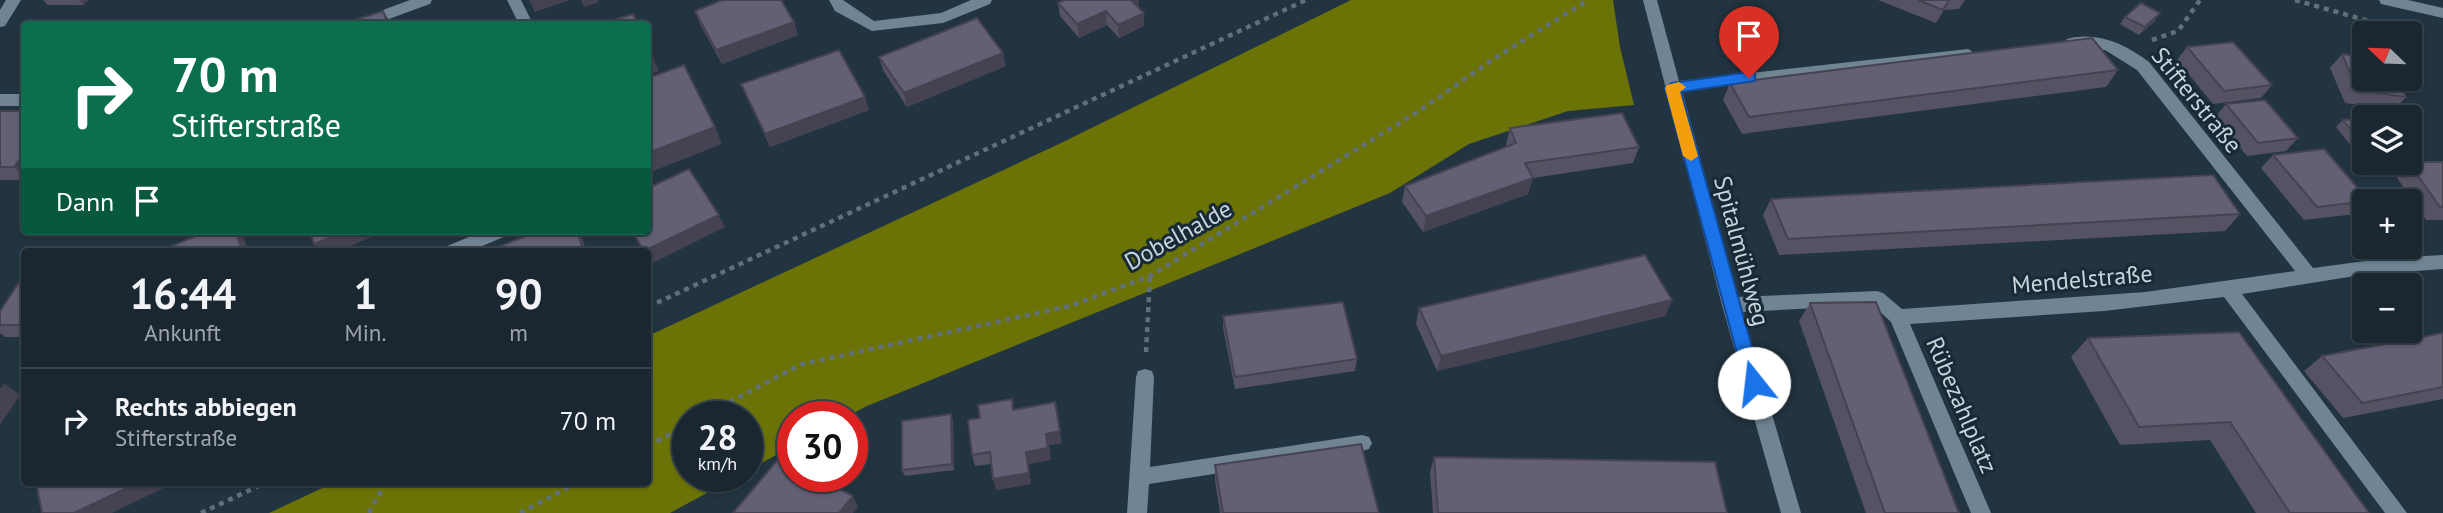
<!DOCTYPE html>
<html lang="de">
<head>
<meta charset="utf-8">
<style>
  :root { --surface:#1a2731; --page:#27333d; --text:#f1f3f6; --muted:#9fa5ab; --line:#38444d }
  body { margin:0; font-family:"PT Sans",sans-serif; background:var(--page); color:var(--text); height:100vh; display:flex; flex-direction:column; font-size:26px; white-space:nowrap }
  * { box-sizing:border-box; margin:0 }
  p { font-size:23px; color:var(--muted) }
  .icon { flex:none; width:38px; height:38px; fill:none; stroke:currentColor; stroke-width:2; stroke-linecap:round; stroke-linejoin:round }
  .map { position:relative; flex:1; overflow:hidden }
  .panel { position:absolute; left:21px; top:248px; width:630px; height:238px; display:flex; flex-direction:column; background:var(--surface); border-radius:7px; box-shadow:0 2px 5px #0004,0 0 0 2px var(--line) }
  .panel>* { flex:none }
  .hud { position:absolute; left:21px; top:21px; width:630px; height:214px; border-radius:7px; box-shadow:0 2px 5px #0004,0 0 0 2px var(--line); background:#0b6e4f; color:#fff; overflow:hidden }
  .needle { width:46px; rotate:293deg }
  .buttons { position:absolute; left:2352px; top:21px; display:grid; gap:14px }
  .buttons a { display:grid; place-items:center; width:70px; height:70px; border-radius:7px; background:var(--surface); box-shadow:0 2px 5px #0004,0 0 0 2px var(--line); font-size:35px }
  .speed { position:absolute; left:672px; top:401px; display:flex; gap:14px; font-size:35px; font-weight:700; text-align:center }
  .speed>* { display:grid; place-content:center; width:91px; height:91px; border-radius:50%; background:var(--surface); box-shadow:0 2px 5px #0004,0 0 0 2px var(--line); line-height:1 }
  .speed small { font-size:18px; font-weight:400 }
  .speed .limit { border:10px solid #d22; background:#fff; color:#111 }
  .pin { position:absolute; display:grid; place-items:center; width:60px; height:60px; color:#fff; margin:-72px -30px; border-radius:50% 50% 50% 0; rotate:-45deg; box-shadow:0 0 7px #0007 }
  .pin .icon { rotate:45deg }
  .me { position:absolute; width:77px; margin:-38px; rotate:344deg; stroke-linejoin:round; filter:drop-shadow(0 0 5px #0008) }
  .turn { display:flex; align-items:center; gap:24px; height:147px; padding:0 35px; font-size:32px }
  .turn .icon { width:91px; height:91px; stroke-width:2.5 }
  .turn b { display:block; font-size:49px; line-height:60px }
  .then { display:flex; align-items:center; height:66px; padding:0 35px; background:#0003; gap:14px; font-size:26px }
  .eta { display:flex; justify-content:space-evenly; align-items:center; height:119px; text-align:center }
  .eta b { font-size:42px; font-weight:800; line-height:49px }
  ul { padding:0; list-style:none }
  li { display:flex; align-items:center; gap:21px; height:105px; padding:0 35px; border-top:2px solid var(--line) }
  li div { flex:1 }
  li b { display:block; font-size:26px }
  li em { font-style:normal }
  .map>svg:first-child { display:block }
  .forest { fill:#6b7306 }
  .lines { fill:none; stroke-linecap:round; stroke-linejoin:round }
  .path { stroke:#61707b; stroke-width:4.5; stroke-dasharray:5 5; stroke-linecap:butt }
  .minor { fill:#708493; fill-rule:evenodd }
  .wall { fill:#555264 }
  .shaded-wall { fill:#454251 }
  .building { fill:#635f74; stroke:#454251; stroke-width:2 }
  .route { fill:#1a73e8; stroke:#114b97; stroke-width:2 }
  .slow { fill:#f59e0b }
  .labels { text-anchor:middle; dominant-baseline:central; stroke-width:6; stroke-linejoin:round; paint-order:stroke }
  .street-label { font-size:24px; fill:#c9d4dc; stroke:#182a36 }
</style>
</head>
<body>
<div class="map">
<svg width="2443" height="513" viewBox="0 0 2443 513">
  <rect width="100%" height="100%" fill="#223441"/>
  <path class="forest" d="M1351,0H1613L1620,47L1634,105L1568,111L1469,144L1390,193L867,406L848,416H793V446L747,471V416H688V476H738L670,513H269L333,483H648V336L1059,144Z"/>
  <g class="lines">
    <path class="path" d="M2295,0L2372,22
      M2152,40L2178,31L2200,0
      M648,307L1306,0
      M1146,352L1150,276
      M703,416L802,364L1070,306L1150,276L1419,111L1495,58L1588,0
      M648,446L688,424
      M201,513L265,483
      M369,513L385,483
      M520,513L577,483"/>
    <path class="minor" d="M6,0H21L5,26L0,27V10Z
      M410,0H432L430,4L375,24H353L356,20Z
      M507,0H521L533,24H519Z
      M829,0H843L874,21L941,13L971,0H992L990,4L943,23L872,31L835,11Z
      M1643,0H1657L1679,81L1968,49L1976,54L1968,59L1682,91L1738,297L1877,291L1883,293L1902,309L2145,292L2295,271L2137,70L2105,50L2072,48L2064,43L2067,39C2097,31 2125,44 2149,62L2313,268L2388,258L2443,255V269L2361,275L2242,294L2407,513H2385L2224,297L2104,311L1910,324L1991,513H1971L1891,322L1873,305L1742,312L1801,513H1781L1722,305Z
      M2379,0H2408L2443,8V18L2381,4Z
      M0,94H24V106H0Z
      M483,231H509L506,236L468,252H442L445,247Z
      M1145,369L1152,371L1154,377L1150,467L1362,435L1369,437L1372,443L1369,449L1362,451L1149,484L1147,513H1127L1136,377L1138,371Z"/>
  </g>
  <path class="wall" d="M43,0H88L83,5H48Z
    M720,0H781L794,22L798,35L722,64L700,24L695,11L720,1Z
    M1878,0H1965L1959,9L1944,10L1936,23Z
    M1058,3L1139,7L1144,13V26L1119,38L1107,25L1079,38L1060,16Z
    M2125,17L2155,21L2139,35L2120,24Z
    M2187,47L2272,85L2261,98L2213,104L2177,60Z
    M2342,54L2406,97L2394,110L2345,103L2330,68Z
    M879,57L1006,66L907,107L883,70Z
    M2118,70L2106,87L1742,134L1723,100L1730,83Z
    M741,84L869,110L770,147Z
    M2226,104L2298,138L2286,151L2247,156L2215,117Z
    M0,111H24V180H0Z
    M2364,118V151L2356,152L2336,127L2343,120Z
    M1510,128L1639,147L1633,163L1533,178L1528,194L1423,232L1402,202L1405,186L1507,146L1506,145Z
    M2273,155L2364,201V206L2356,214L2304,220L2261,168Z
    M2443,162V220H2426L2395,175L2408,163Z
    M1771,199L2240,214L2225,231L1779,255L1763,215Z
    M24,275V337H5L0,333V311Z
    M1672,300L1665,316L1437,371L1416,324L1419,308Z
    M1810,303L1959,513H1866L1799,321Z
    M1223,316L1357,359L1355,371L1235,389L1223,328Z
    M2239,332L2369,513H2256L2210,440L2120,445L2071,357L2088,338Z
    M2443,333V399L2343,418L2304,371L2322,356Z
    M1015,410L1062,443L1049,445L1051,460L1028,464L1031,484L996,490L991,464L975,466L972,455L980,418Z
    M951,414L953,421L954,470L905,476L902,470Z
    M1434,457L1727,513H1433L1430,472Z
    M1215,465L1379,513H1220L1215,480Z"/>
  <path class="shaded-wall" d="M79,0H88L83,5Z
    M529,0H570L535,12Z
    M581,0H598L599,2L584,7Z
    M1130,0H1139V7L1130,11Z
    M383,11L392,24H388Z
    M1106,11L1107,25L1079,38L1077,24Z
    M1144,13V26L1119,38L1118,25Z
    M2160,13L2155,21L2139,35L2145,27Z
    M794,22L798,35L722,64L716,50Z
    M1003,53L1006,66L907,107L904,93Z
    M653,58L659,71L648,75V60Z
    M865,97L869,110L770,147L765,134Z
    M715,127L722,144L648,173V153Z
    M24,153V178L14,167Z
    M1533,178L1528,194L1423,232L1426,216Z
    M719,215L725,227L651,264L648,257V252L644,251Z
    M235,231H240L242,233L249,252H243Z
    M346,231H386L336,252H321L314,244Z
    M577,231H580L587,252H584Z
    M1672,300L1665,316L1437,371L1441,356Z
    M4,383L20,395L0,425V389Z
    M1055,402L1062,443L1049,445L1051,460L1028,464L1031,484L996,490L993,479L1046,434Z
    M951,414L953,421L954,470L952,464Z
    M137,483H174L112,513H74Z
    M853,496L858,507L853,513H839Z"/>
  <path class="building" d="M722,0H781L794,22L716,50L695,11Z
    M1064,0H1131L1144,13L1118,25L1106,11L1077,24L1058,3Z
    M1918,0H1949L1943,10Z
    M2141,3L2160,13L2145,27L2125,17Z
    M383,11L388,24H343Z
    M633,14L638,24H602Z
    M977,18L1003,53L904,93L879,57Z
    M2092,38L2118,70L1749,117L1730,83Z
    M2233,42L2272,85L2224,91L2187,47Z
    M648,45L653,58L648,60Z
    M839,50L865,97L765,134L741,84Z
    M2342,54L2364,57V79H2398L2406,97L2357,90Z
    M684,65L715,127L648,153V78Z
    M2265,100L2298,138L2258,143L2226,104Z
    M0,111H24V153L14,167H0Z
    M1622,113L1639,147L1525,163L1533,178L1426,216L1405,186L1516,143L1510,128Z
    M2364,118V145H2363L2343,120Z
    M2324,149L2369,201L2317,207L2273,155Z
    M2410,162H2443V207H2440L2409,163Z
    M689,169L719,215L644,251L632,231H648V188Z
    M2213,175L2240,214L1788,239L1771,199Z
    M207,231H235L243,252H164L163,250Z
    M310,231H346L314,244Z
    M539,231H577L584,252H490V250Z
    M118,249L116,252H40L42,250Z
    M1645,255L1672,300L1441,356L1419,308Z
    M24,275V325H0V311Z
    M1343,302L1357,359L1235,377L1223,316Z
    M1876,302L1959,513H1885L1810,303Z
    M2239,332L2369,513H2290L2230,422L2139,427L2088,338Z
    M2443,333V387L2362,403L2322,356Z
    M1012,399L1013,410L1055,402L1060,431L1046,434L1048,448L1026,452L1029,473L993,479L990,452L972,455L968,420L980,418L978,405Z
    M951,414L952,464L902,470V421Z
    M1361,444L1379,513H1223L1215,465Z
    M780,457L793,464V476H815L853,496L839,513H733Z
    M1434,457L1715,462L1727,513H1438Z
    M36,483H137L74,513H42Z"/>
  <path class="route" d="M1749,72L1755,74V81L1681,92L1762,383L1760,388L1754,390L1748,388L1745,383L1665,88L1672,83Z"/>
  <path class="slow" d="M1679,82L1686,87L1680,92L1698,156L1691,161L1683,156L1665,88L1667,85Z"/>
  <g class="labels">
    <g class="street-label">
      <text transform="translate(2197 100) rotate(51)">Stifterstraße</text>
      <text transform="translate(1178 235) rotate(-29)">Dobelhalde</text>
      <text transform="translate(1742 251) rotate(75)">Spitalmühlweg</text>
      <text transform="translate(2082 279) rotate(-5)">Mendelstraße</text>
      <text transform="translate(1962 405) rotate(67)">Rübezahlplatz</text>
    </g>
  </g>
</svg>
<div class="buttons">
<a><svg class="needle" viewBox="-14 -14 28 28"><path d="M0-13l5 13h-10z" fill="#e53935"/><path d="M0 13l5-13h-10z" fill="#9fa5ab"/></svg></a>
<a><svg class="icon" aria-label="layers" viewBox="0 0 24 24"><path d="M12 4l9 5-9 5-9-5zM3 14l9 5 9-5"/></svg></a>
<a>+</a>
<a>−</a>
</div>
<div class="speed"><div>28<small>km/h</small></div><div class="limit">30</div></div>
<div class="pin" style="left:1749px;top:78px;background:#d93025"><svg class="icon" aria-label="arrive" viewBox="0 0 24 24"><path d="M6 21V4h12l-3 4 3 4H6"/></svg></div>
<svg class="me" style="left:1754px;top:383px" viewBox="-20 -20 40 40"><circle r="19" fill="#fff"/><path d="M0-13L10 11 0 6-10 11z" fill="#1a73e8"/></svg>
<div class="hud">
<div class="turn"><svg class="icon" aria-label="right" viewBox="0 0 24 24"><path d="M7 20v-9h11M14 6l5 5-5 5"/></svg><div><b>70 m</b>Stifterstraße</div></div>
<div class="then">Dann<svg class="icon" aria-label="arrive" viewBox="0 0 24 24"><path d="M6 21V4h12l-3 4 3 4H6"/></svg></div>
</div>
<section class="panel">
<div class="eta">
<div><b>16:44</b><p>Ankunft</p></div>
<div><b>1</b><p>Min.</p></div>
<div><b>90</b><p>m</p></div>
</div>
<ul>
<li><svg class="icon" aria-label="right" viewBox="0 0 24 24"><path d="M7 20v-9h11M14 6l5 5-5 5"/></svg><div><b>Rechts abbiegen</b><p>Stifterstraße</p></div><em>70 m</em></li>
</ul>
</section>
</div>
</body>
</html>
